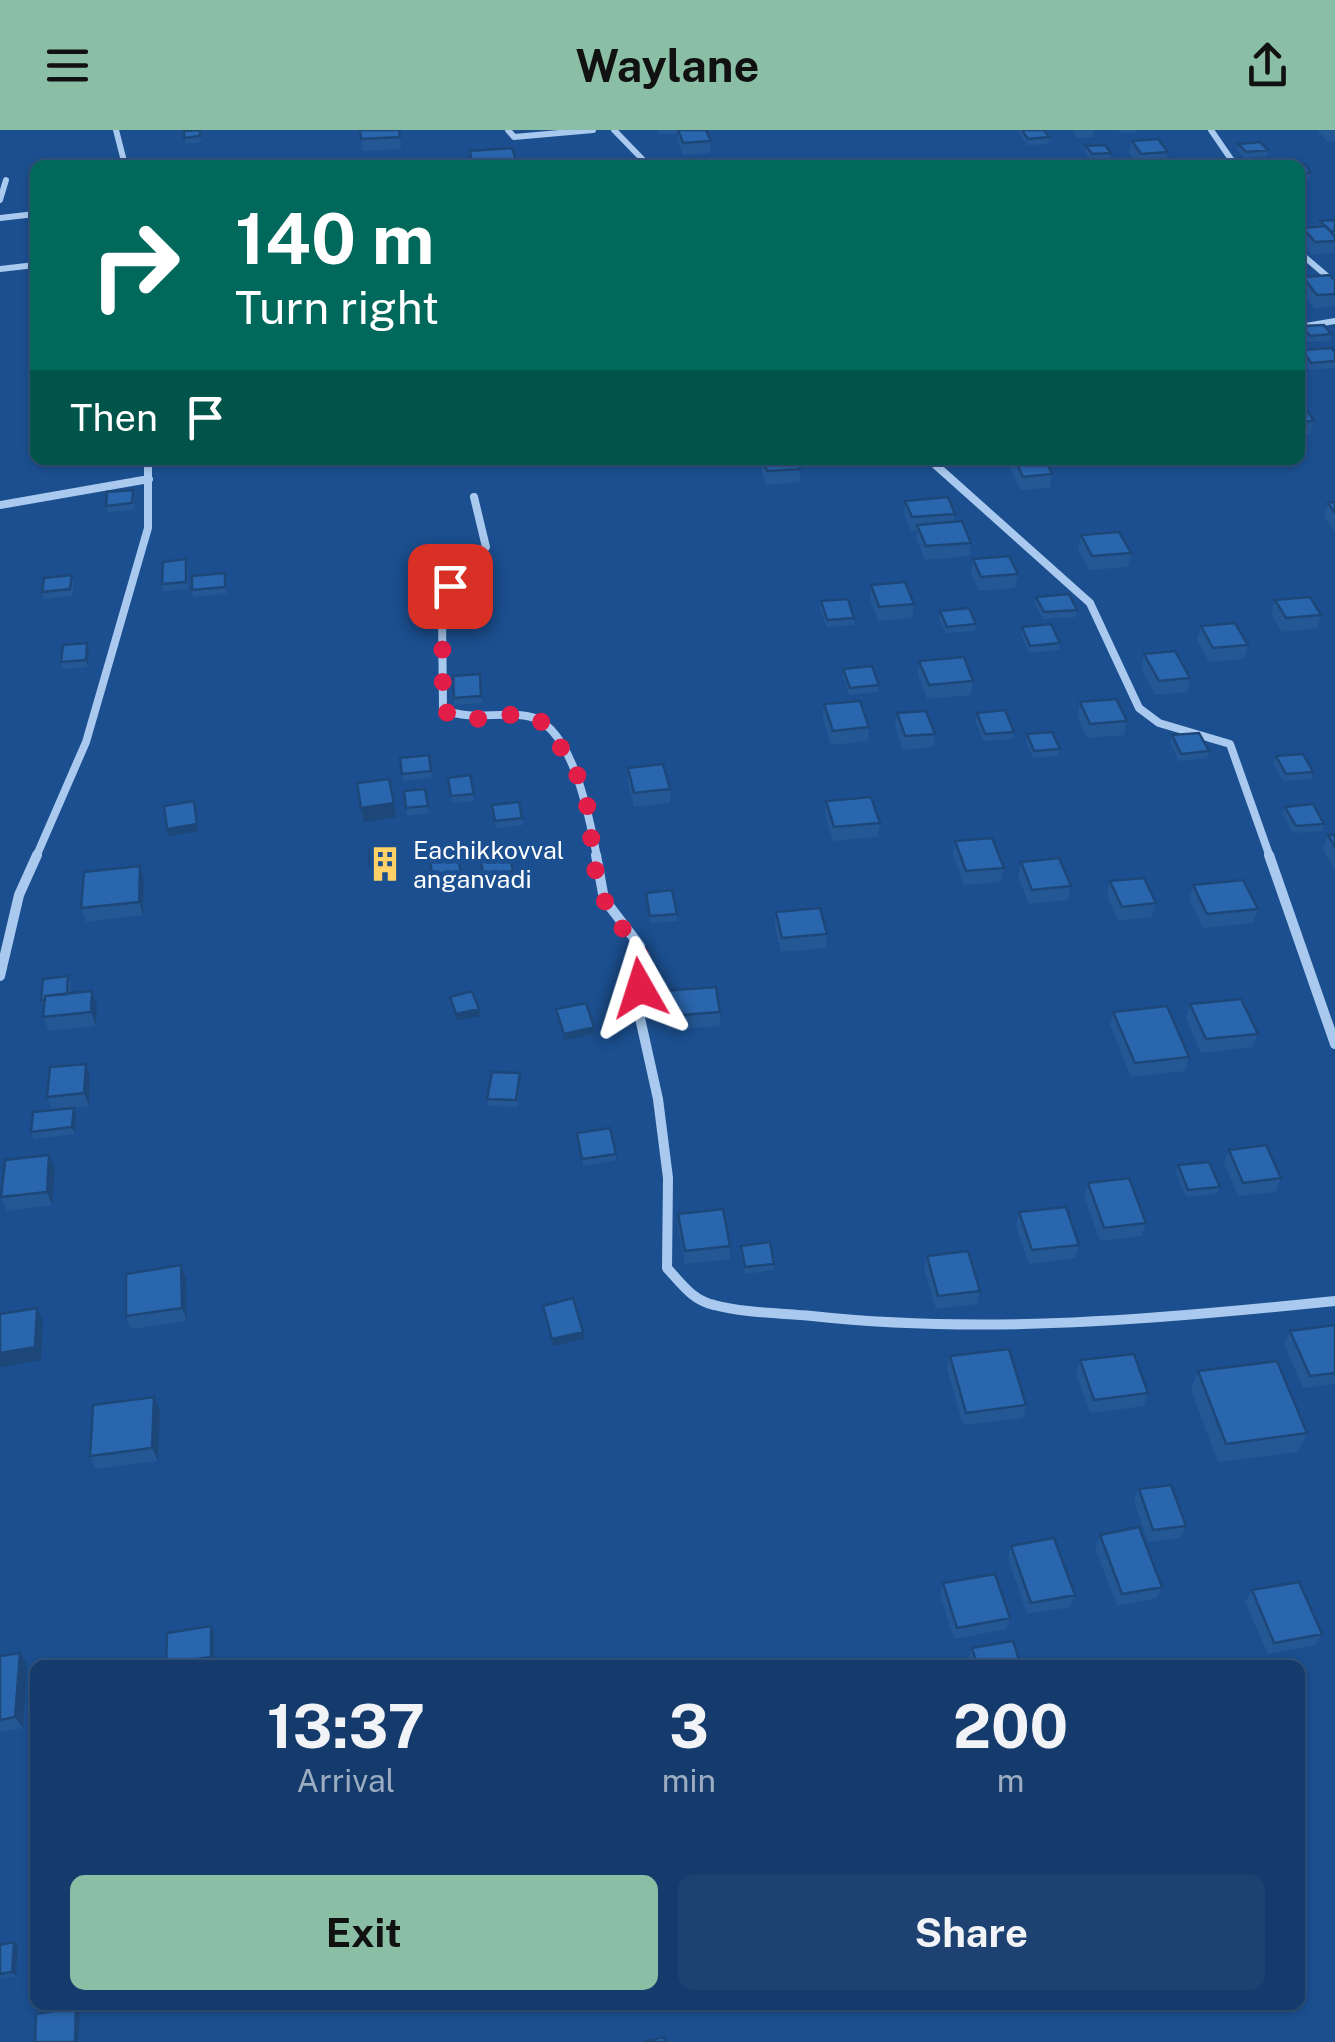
<!DOCTYPE html>
<html lang="en">
<head>
<meta charset="utf-8">
<style>
  :root { --surface:#143b6b; --page:#1d4271; --text:#f1f3f6; --muted:#9dadc1; --line:#33557e; --accent:#8abfa5 }
  body { margin:0; font-family:"Public Sans",sans-serif; background:var(--page); color:var(--text); height:100vh; display:flex; flex-direction:column; font-size:38px; white-space:nowrap }
  * { box-sizing:border-box; margin:0 }
  p { font-size:32px; color:var(--muted) }
  .icon { flex:none; width:55px; height:55px; fill:none; stroke:currentColor; stroke-width:2; stroke-linecap:round; stroke-linejoin:round }
  .map { position:relative; flex:1; overflow:hidden }
  .drawer { position:absolute; left:30px; top:1530px; width:1275px; height:350px; display:flex; flex-direction:column; background:var(--surface); border-radius:15px; box-shadow:0 2px 8px #0004,0 0 0 2px var(--line) }
  .drawer>* { flex:none }
  .hud { position:absolute; left:30px; top:30px; width:1275px; height:305px; border-radius:15px; box-shadow:0 2px 8px #0004,0 0 0 2px var(--line); background:#00695c; color:#fff; overflow:hidden }
  .pin { position:absolute; display:grid; place-items:center; width:85px; height:85px; color:#fff; margin:-42px; border-radius:20px; box-shadow:0 5px 15px #0006 }
  .me { position:absolute; width:110px; margin:-55px; rotate:354deg; stroke-linejoin:round; filter:drop-shadow(0 0 8px #0008) }
  .turn { display:flex; align-items:center; gap:35px; height:210px; padding:0 40px; font-size:45px }
  .turn .icon { width:130px; height:130px; stroke-width:2.5 }
  .turn b { display:block; font-size:70px; line-height:85px }
  .then { display:flex; align-items:center; height:95px; padding:0 40px; background:#0003; gap:20px; font-size:38px }
  .eta { display:flex; justify-content:space-evenly; align-items:center; height:170px; text-align:center }
  .eta b { font-size:60px; font-weight:700; line-height:70px }
  .action { display:flex; gap:20px; margin-top:auto; padding:20px 40px }
  .action a { flex:1; height:115px; border-radius:15px; background:var(--accent); color:#111; font-size:40px; font-weight:700; line-height:115px; text-align:center }
  .action a+a { background:var(--page); color:var(--text) }
  header { display:flex; justify-content:space-between; align-items:center; height:130px; padding:0 40px; background:var(--accent); color:#111; font-size:45px; font-weight:700 }
  .map>svg:first-child { display:block }
  .lines { fill:none; stroke-linecap:round; stroke-linejoin:round }
  .minor-far2 { stroke:#a9c9ee; stroke-width:6 }
  .minor-far1 { stroke:#a9c9ee; stroke-width:8 }
  .minor { stroke:#a9c9ee; stroke-width:10 }
  .wall { fill:#245895 }
  .shaded-wall { fill:#1d4779 }
  .building { fill:#2a66ad; stroke:#1d4779; stroke-width:2.5 }
  .route { stroke:#e11d48; stroke-width:18; stroke-dasharray:0 32.4 }
  .labels { text-anchor:middle; dominant-baseline:central; stroke-width:10; stroke-linejoin:round; paint-order:stroke }
  .poi-label { font-size:25px; fill:#fff; stroke:#1b4f8f; text-anchor:start }
</style>
</head>
<body>
<header><svg class="icon" aria-label="menu" viewBox="0 0 24 24"><path d="M4 6h16M4 12h16M4 18h16"/></svg>Waylane<svg class="icon" aria-label="share" viewBox="0 0 24 24"><path d="M12 15V3M7 8l5-5 5 5M5 13v7h14v-7"/></svg></header>
<div class="map">
<svg width="1335" height="1912" viewBox="0 0 1335 1912">
  <rect width="100%" height="100%" fill="#1b4f8f"/>
  <g class="lines">
    <path class="minor-far2" d="M116,0L125,35
      M508,0L514,7L593,0
      M614,0L648,35
      M1211,0L1235,35
      M0,70L6,50
      M0,88L35,84
      M1300,123L1335,153
      M0,139L35,135
      M1300,197L1335,191"/>
    <path class="minor-far1" d="M930,330L1090,473L1139,578L1159,593L1230,614L1270,727
      M474,367L486,417L451,456L442,481L443,579C472,592 497,581 527,586C573,593 590,691 597,727
      M0,375L149,349
      M36,727L86,612L148,398V330"/>
    <path class="minor" d="M596,725L604,769L640,816L638,879L658,969L668,1048L667,1138C681,1153 692,1170 714,1175C744,1183 780,1183 812,1186C986,1205 1161,1189 1335,1171
      M1269,725L1335,914
      M0,846L19,765L37,725"/>
  </g>
  <path class="wall" d="M200,0L201,12L186,14L184,8Z
    M360,0H399L401,19L363,21Z
    M658,0H706L711,11L710,23L683,25L678,11V3L659,4Z
    M1019,0H1044L1049,7L1048,14L1027,15L1019,3Z
    M1072,0H1093V7L1077,8Z
    M1118,0H1136V2L1120,3Z
    M1317,0H1335V11L1328,12Z
    M1132,11L1168,22L1165,34L1138,35L1129,23Z
    M1238,14L1268,20L1267,26L1245,28L1237,20Z
    M1086,16L1111,23L1110,29L1091,30L1085,22Z
    M470,21L516,30V35H471Z
    M1300,35L1311,43L1310,49H1300Z
    M1335,90L1334,123L1311,125L1300,110L1303,98L1318,97L1320,91Z
    M1303,147L1335,151V176L1314,178L1300,160Z
    M1302,196L1331,204L1330,211L1308,212L1301,203Z
    M1302,220L1335,223V238L1309,240L1300,227Z
    M1300,274L1314,291L1310,304L1300,305Z
    M759,330H797L800,339V352L766,355Z
    M1011,330H1045L1052,344L1050,358L1021,360L1010,339Z
    M134,367V380L108,382L106,376Z
    M905,371L955,384L954,392L971,413L969,426L925,430L916,408L917,400L911,401L904,384Z
    M1335,372V402L1324,387L1328,373Z
    M1081,405L1131,423L1128,437L1089,440L1078,419Z
    M973,429L1018,444L1015,458L979,461L971,442Z
    M188,436V459L164,461L162,454Z
    M227,450L226,464L193,467L192,460Z
    M74,452L72,466L44,469L42,462Z
    M871,455L914,474L912,488L878,491L870,469Z
    M1036,467L1077,480L1076,487L1043,489L1035,474Z
    M1275,470L1321,485L1317,498L1282,502L1271,484Z
    M821,471L854,488V495L826,497L820,478Z
    M940,481L976,494L975,501L946,503L939,488Z
    M1201,496L1248,515L1244,529L1209,532L1197,510Z
    M1022,497L1060,513L1059,520L1029,523L1021,504Z
    M87,513L89,520L88,537L63,539L61,532Z
    M1144,524L1190,548L1187,562L1155,565L1141,538Z
    M919,531L973,551L971,565L927,569L918,545Z
    M843,539L879,555L878,562L849,565L843,546Z
    M480,544L482,573L454,575L453,546Z
    M1080,572L1127,591L1124,605L1087,608L1077,586Z
    M824,574L869,597L868,611L831,615L823,588Z
    M897,583L935,604L933,617L903,620L895,597Z
    M977,583L1014,602L1013,609L984,611L975,590Z
    M1027,604L1060,619L1058,626L1033,628L1026,611Z
    M1172,605L1209,621L1207,628L1179,631L1170,612Z
    M429,625L432,648L403,651L400,628Z
    M1276,626L1313,642L1311,649L1283,651L1273,633Z
    M628,638L670,659V673L634,677L628,652Z
    M470,645L474,671L452,673L448,648Z
    M425,659L429,683L407,686L404,661Z
    M826,671L880,693L878,707L833,711L825,685Z
    M1285,677L1324,694L1322,701L1293,703L1282,684Z
    M492,682L522,688L523,695L496,698Z
    M1328,705H1335V740L1323,719Z
    M955,711L1004,738L1001,752L964,755L953,725Z
    M397,714L399,741L371,743L370,736Z
    M478,720L513,741L514,755L486,760Z
    M457,722L462,751L434,755L429,726Z
    M1021,732L1071,756L1068,770L1029,774L1018,746Z
    M140,736L144,750L143,785L86,792L81,778Z
    M1110,751L1156,773L1152,787L1118,791L1107,765Z
    M1193,755L1258,779L1253,793L1203,798L1189,769Z
    M646,763L677,784V791L650,793Z
    M776,782L827,804L826,818L781,822L775,796Z
    M68,846L71,853L70,864L97,875L96,896L49,901L43,887L44,878L41,871Z
    M663,861L720,882V896L667,900L663,874Z
    M1190,874L1258,904L1253,917L1201,923L1186,888Z
    M1113,882L1189,927L1185,941L1131,947L1110,895Z
    M86,934L90,947L89,976L74,978L76,984L75,1004L34,1009L31,1002L52,980L47,967Z
    M520,950L517,977L488,976L487,969Z
    M577,1003L616,1024V1030L583,1036Z
    M1229,1020L1281,1048L1276,1062L1238,1066L1224,1033Z
    M49,1025L55,1038L52,1075L7,1081L1,1067Z
    M1178,1035L1220,1057L1217,1064L1186,1067L1176,1042Z
    M1088,1053L1146,1093L1142,1106L1100,1111L1084,1066Z
    M1019,1082L1079,1115L1075,1128L1029,1134L1016,1096Z
    M678,1084L730,1116V1129L685,1134L678,1097Z
    M741,1116L774,1134V1140L745,1144L740,1122Z
    M927,1126L980,1161L977,1174L936,1179L924,1139Z
    M181,1135L186,1148L187,1191L131,1199L126,1186Z
    M1335,1195V1254L1303,1258L1284,1214L1290,1201Z
    M950,1226L1026,1275L1023,1288L963,1295L947,1239Z
    M1080,1230L1148,1263L1144,1276L1090,1283L1076,1243Z
    M1198,1241L1307,1303L1298,1322L1218,1332L1191,1260Z
    M160,1280L158,1331L96,1339L90,1326Z
    M1139,1359L1186,1396L1180,1408L1148,1412L1134,1371Z
    M1100,1405L1162,1457L1157,1468L1117,1476L1095,1417Z
    M1011,1416L1075,1465L1070,1477L1027,1484L1008,1428Z
    M943,1453L1010,1488L1006,1499L954,1509L940,1465Z
    M1252,1460L1322,1504L1315,1515L1268,1524L1245,1472Z
    M214,1502V1533L201,1535H167Z
    M972,1518L1021,1535H970L968,1529Z
    M0,1526L27,1534L23,1598L0,1602Z
    M14,1812L18,1817L16,1846L0,1849V1815Z"/>
  <path class="shaded-wall" d="M87,513L89,520L88,537L86,530Z
    M194,671L198,701L168,706L167,699Z
    M394,673L396,687L364,692L361,678Z
    M140,736L144,750L143,785L139,772Z
    M513,741L514,755L486,760L484,746Z
    M92,861L97,875L96,896L91,882Z
    M479,879L480,886L457,891L456,884Z
    M594,897V904L564,910V904Z
    M86,934L90,947L89,976L84,963Z
    M74,978L76,984L75,1004L72,997Z
    M49,1025L55,1038L52,1075L47,1062Z
    M181,1135L186,1148L187,1191L182,1178Z
    M37,1178L43,1191L41,1230L0,1237V1223Z
    M583,1202L584,1209L553,1216L552,1209Z
    M154,1267L160,1280L158,1331L152,1318Z
    M211,1496L214,1502V1533L211,1527Z
    M20,1523L27,1534L23,1598L15,1587Z
    M14,1812L18,1817L16,1846L12,1842Z
    M76,1877L80,1881L78,1912H75Z"/>
  <path class="building" d="M200,0V6L184,8V1Z
    M360,0H399L400,7L361,9Z
    M678,0H706L711,11L683,13Z
    M1022,0H1044L1049,7L1028,9Z
    M1158,9L1168,22L1141,24L1132,11Z
    M1260,12L1268,20L1246,22L1238,14Z
    M1105,15L1111,23L1092,24L1086,16Z
    M512,18L516,30L472,33L470,21Z
    M1305,34L1311,43H1300V35H1294Z
    M1335,90V101H1330L1320,91Z
    M1326,96L1335,107V111L1315,112L1303,98Z
    M1330,145L1335,151V164L1317,165L1303,147Z
    M1324,195L1331,204L1310,206L1302,196Z
    M1332,218L1335,223V231L1311,233L1302,220Z
    M1300,274H1302L1314,291L1300,292Z
    M763,330H797L800,339L767,341Z
    M1015,330H1045L1052,344L1023,347Z
    M133,360L132,373L106,376L107,362Z
    M948,367L955,384L912,387L905,371Z
    M1335,372V383L1328,373Z
    M962,391L971,413L926,416L917,395Z
    M1119,402L1131,423L1092,426L1081,405Z
    M1009,426L1018,444L981,447L973,429Z
    M186,429V452L162,454L163,432Z
    M225,443V457L192,460V446Z
    M72,445L70,459L42,462L44,448Z
    M905,452L914,474L879,477L871,455Z
    M1069,464L1077,480L1044,482L1036,467Z
    M1310,467L1321,485L1286,488L1275,470Z
    M848,469L854,488L827,490L821,471Z
    M969,478L976,494L947,497L940,481Z
    M1235,493L1248,515L1213,518L1201,496Z
    M1051,494L1060,513L1030,516L1022,497Z
    M87,513L86,530L61,532L63,515Z
    M1175,521L1190,548L1159,551L1144,524Z
    M964,527L973,551L929,555L919,531Z
    M872,536L879,555L850,558L843,539Z
    M480,544L481,566L454,568L453,546Z
    M1116,569L1127,591L1090,594L1080,572Z
    M860,571L869,597L833,601L824,574Z
    M1005,580L1014,602L985,604L977,583Z
    M926,581L935,604L905,606L897,583Z
    M1052,602L1060,619L1034,621L1027,604Z
    M1199,603L1209,621L1181,624L1172,605Z
    M1303,624L1313,642L1286,644L1276,626Z
    M429,625L431,641L402,644L400,628Z
    M663,634L670,659L634,663L628,638Z
    M470,645L474,664L451,666L448,648Z
    M389,649L394,673L361,678L357,653Z
    M425,659L428,676L406,678L404,661Z
    M871,667L880,693L834,697L826,671Z
    M194,671L197,694L167,699L164,676Z
    M519,672L522,688L495,691L492,675Z
    M1313,674L1324,694L1296,696L1285,677Z
    M1328,705H1335V717Z
    M992,708L1004,738L966,741L955,711Z
    M397,714L398,734L370,736L369,721Z
    M507,715L513,741L484,746L478,720Z
    M457,722L461,744L433,748L429,726Z
    M1059,728L1071,756L1032,760L1021,732Z
    M140,736L139,772L81,778L84,742Z
    M1144,748L1156,773L1122,777L1110,751Z
    M1243,750L1258,779L1207,784L1193,755Z
    M672,760L677,784L650,786L646,763Z
    M820,778L827,804L782,808L776,782Z
    M68,846L67,864L45,866V870L41,871L43,849Z
    M716,857L720,882L667,886L663,861Z
    M92,861L91,882L43,887L45,866Z
    M472,861L479,879L456,884L450,867Z
    M1241,869L1258,904L1206,909L1190,874Z
    M586,873L594,897L564,904L556,879Z
    M1167,876L1189,927L1135,933L1113,882Z
    M86,934L84,963L47,967L50,937Z
    M492,942L520,943L516,970L487,969Z
    M74,978L72,997L31,1002L33,982Z
    M610,998L616,1024L582,1029L577,1003Z
    M1266,1015L1281,1048L1243,1053L1229,1020Z
    M49,1025L47,1062L1,1067L5,1030Z
    M1209,1032L1220,1057L1188,1060L1178,1035Z
    M1129,1048L1146,1093L1104,1098L1088,1053Z
    M1066,1077L1079,1115L1032,1120L1019,1082Z
    M723,1079L730,1116L685,1121L678,1084Z
    M770,1112L774,1134L745,1137L741,1116Z
    M968,1121L980,1161L938,1166L927,1126Z
    M181,1135L182,1178L126,1186V1144Z
    M573,1168L583,1202L552,1209L543,1176Z
    M37,1178L35,1217L0,1223V1184Z
    M1335,1195V1243L1310,1246L1290,1201Z
    M1009,1219L1026,1275L966,1283L950,1226Z
    M1134,1224L1148,1263L1094,1270L1080,1230Z
    M1277,1231L1307,1303L1226,1314L1198,1241Z
    M154,1267L152,1318L90,1326L93,1275Z
    M1171,1355L1186,1396L1153,1400L1139,1359Z
    M1139,1397L1162,1457L1122,1464L1100,1405Z
    M1054,1408L1075,1465L1031,1473L1011,1416Z
    M995,1444L1010,1488L957,1498L943,1453Z
    M1299,1452L1322,1504L1274,1513L1252,1460Z
    M211,1496V1527L166,1534L167,1503Z
    M1013,1511L1021,1535H977L972,1518Z
    M20,1523L15,1587L0,1590V1526Z
    M14,1812L12,1842L0,1844V1815Z
    M76,1877L75,1912H35L36,1884Z
    M664,1907L665,1912H643Z"/>
  <g class="lines">
    <path class="route" d="M450,456L442,481L443,579C467,604 514,572 540,591C548,596 554,608 559,615C604,675 581,712 604,769C621,813 647,798 640,858"/>
  </g>
  <defs>
    <symbol id="building-bare" viewBox="-9 -9 18 18"><path d="M-4-6H4V6H1V3H-1V6H-4ZM-2.5-4.3h1.7v1.8h-1.7ZM.8-4.3h1.7v1.8H.8ZM-2.5-1h1.7V.8h-1.7ZM.8-1h1.7V.8H.8Z" fill="#ffd166" stroke="#1b4f8f" stroke-width="2.5" paint-order="stroke"/></symbol>
  </defs>
  <g fill-rule="evenodd">
    <use href="#building-bare" x="360" y="709" width="50" height="50"/>
  </g>
  <g class="labels">
    <g class="poi-label">
      <text x="413" y="720">Eachikkovval<tspan x="413" dy="29">anganvadi</tspan></text>
    </g>
  </g>
</svg>
<div class="pin" style="left:450px;top:456px;background:#d93025"><svg class="icon" aria-label="arrive" viewBox="0 0 24 24"><path d="M6 21V4h12l-3 4 3 4H6"/></svg></div>
<svg class="me" style="left:640px;top:858px" viewBox="-20 -20 40 40"><path d="M0-17L14 15 0 8-14 15z" fill="#e11d48" stroke="#fff" stroke-width="4"/></svg>
<div class="hud">
<div class="turn"><svg class="icon" aria-label="right" viewBox="0 0 24 24"><path d="M7 20v-9h11M14 6l5 5-5 5"/></svg><div><b>140 m</b>Turn right</div></div>
<div class="then">Then<svg class="icon" aria-label="arrive" viewBox="0 0 24 24"><path d="M6 21V4h12l-3 4 3 4H6"/></svg></div>
</div>
<section class="drawer">
<div class="eta">
<div><b>13:37</b><p>Arrival</p></div>
<div><b>3</b><p>min</p></div>
<div><b>200</b><p>m</p></div>
</div>
<div class="action"><a>Exit</a><a>Share</a></div>
</section>
</div>
</body>
</html>
